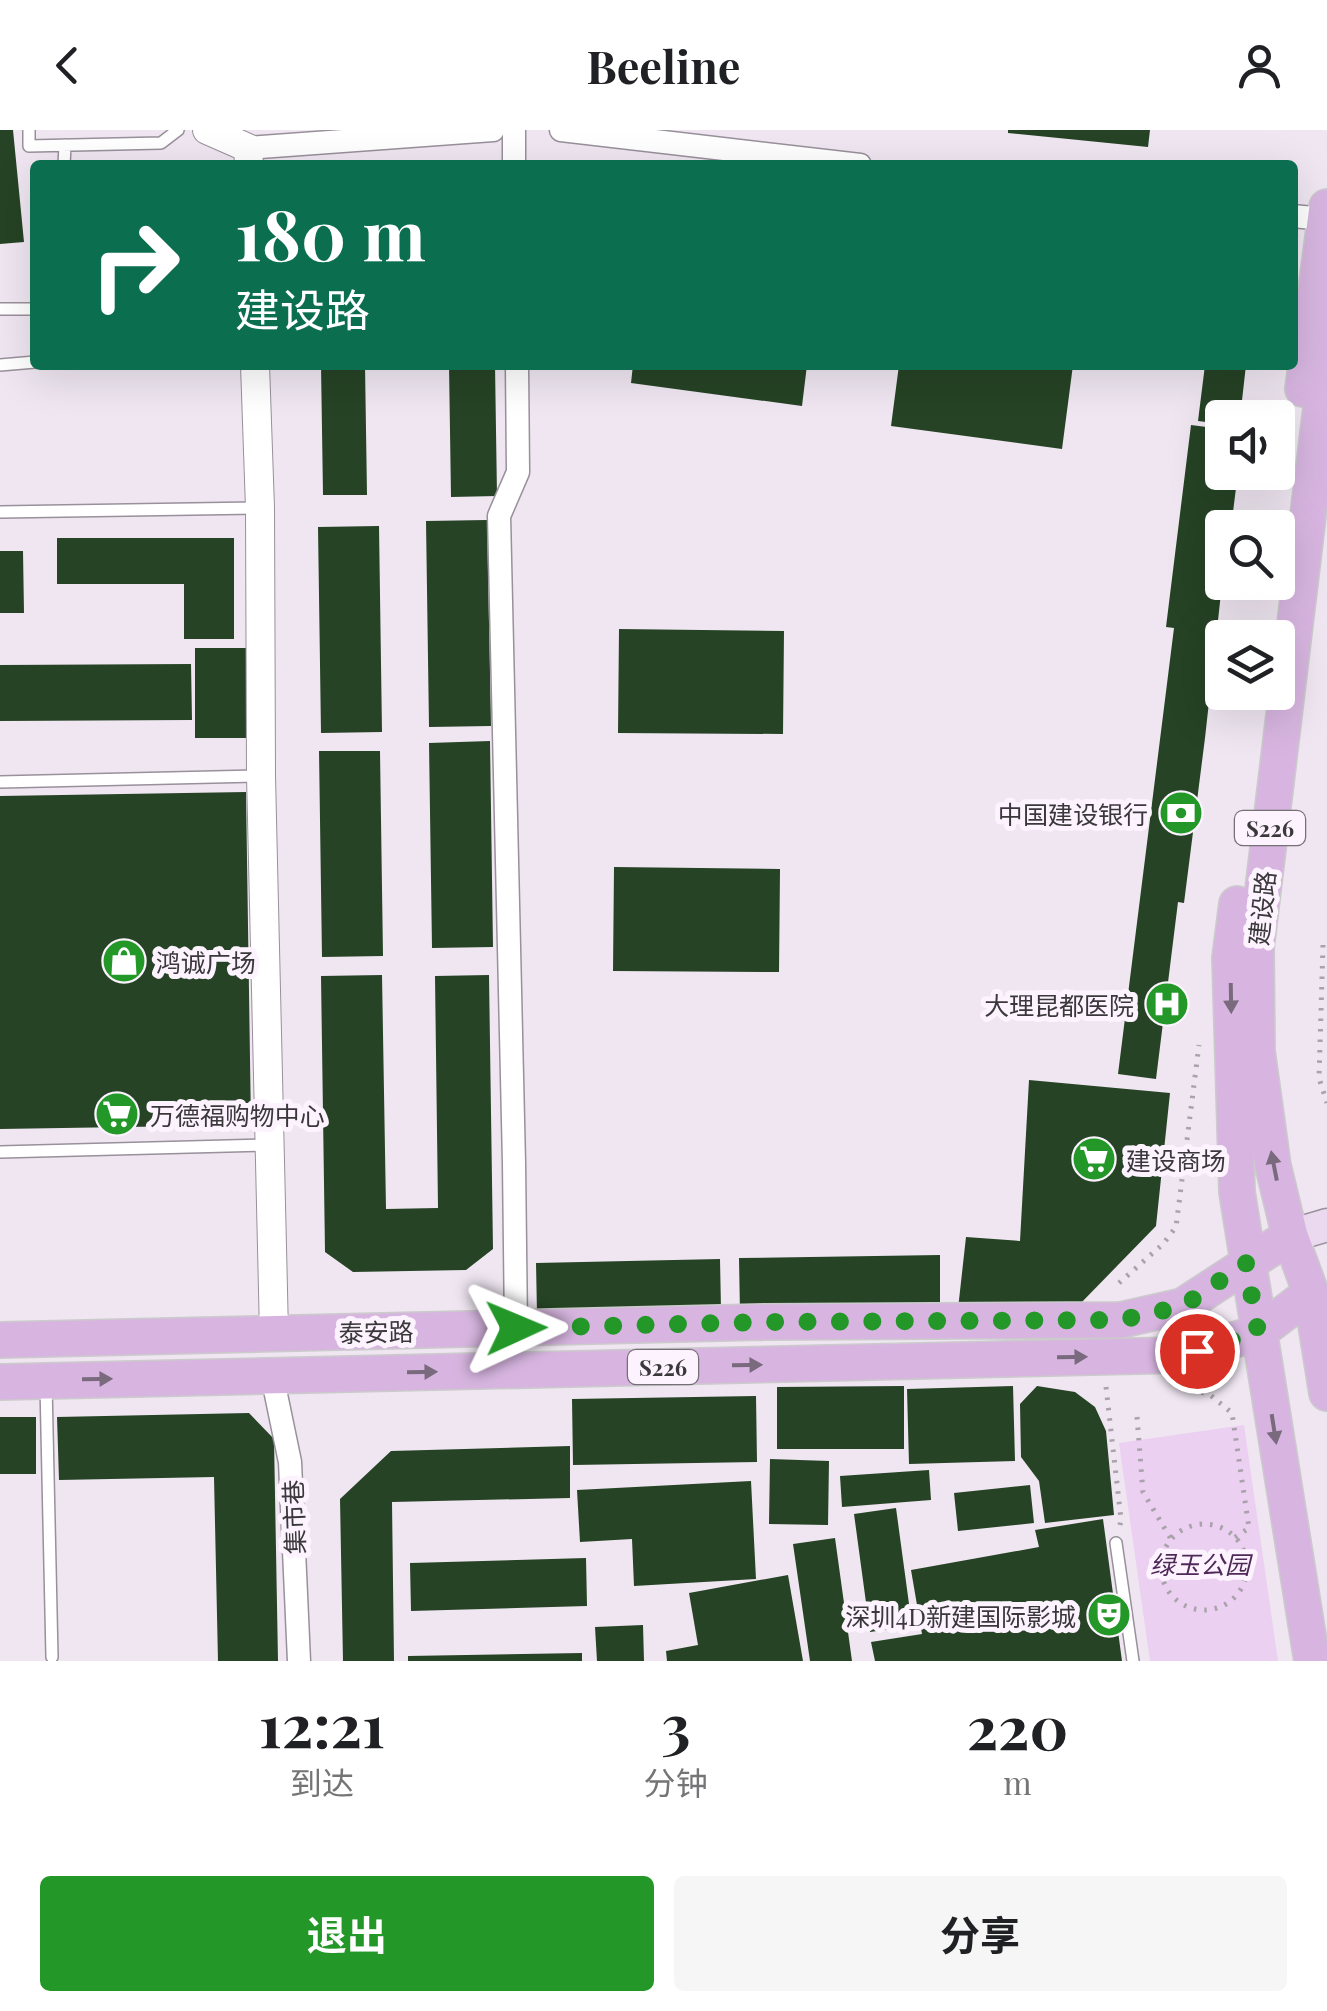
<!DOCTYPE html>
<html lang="zh">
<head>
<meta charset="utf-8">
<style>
  :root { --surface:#fff; --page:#f6f6f6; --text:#202124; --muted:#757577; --accent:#239828 }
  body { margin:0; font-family:"Playfair Display","Noto Sans SC",serif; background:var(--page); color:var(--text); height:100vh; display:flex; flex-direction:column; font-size:38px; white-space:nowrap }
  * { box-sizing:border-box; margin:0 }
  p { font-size:32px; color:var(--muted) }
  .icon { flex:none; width:55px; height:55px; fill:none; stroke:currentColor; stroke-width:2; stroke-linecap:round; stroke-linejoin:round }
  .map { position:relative; height:1531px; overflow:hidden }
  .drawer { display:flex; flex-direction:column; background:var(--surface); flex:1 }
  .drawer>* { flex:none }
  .top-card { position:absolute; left:30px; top:30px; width:1268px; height:210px; border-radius:10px; box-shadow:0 10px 40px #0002; background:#0b6e4f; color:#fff; overflow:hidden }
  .tools { position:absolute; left:1205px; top:270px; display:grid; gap:20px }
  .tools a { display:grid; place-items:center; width:90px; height:90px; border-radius:10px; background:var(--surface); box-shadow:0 10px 40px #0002; font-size:50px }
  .pin { position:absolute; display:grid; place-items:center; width:85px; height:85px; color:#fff; margin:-42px; border:5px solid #fff; border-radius:50%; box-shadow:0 2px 10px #0007 }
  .me { position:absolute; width:110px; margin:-55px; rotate:89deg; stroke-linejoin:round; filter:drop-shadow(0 0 8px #0008) }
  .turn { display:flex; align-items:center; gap:35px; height:210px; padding:0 40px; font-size:45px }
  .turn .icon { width:130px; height:130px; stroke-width:2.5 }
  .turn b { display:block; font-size:70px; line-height:85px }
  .eta { display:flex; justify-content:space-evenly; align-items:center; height:170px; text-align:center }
  .eta b { font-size:60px; font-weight:700; line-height:70px }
  .action { display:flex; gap:20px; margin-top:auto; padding:20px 40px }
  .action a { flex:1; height:115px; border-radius:10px; background:var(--accent); color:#fff; font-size:40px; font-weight:700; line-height:115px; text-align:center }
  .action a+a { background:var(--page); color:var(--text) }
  header { display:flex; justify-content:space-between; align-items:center; height:130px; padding:0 40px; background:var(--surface); font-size:45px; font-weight:700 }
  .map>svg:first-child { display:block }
  .green { fill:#ebd0f1 }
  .building { fill:#264325 }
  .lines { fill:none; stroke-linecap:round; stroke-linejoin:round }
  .service-casing { stroke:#98909a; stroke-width:14 }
  .minor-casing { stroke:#98909a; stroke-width:25 }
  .tertiary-casing { stroke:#98909a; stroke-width:30 }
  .secondary-casing { stroke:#98909a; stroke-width:35 }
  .primary-casing { stroke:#cccbcc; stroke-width:38 }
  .path { stroke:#a9a2aa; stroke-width:5; stroke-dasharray:2.5 8; stroke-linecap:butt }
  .service { stroke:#fff; stroke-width:11 }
  .minor { stroke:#fff; stroke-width:22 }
  .tertiary { stroke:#fff; stroke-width:28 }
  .secondary { stroke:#ebdaef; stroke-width:32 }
  .primary { stroke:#d7b5e0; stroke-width:35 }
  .oneway { fill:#796a7e }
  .route { stroke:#239828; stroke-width:18; stroke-dasharray:0 32.4 }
  .labels { text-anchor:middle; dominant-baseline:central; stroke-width:10; stroke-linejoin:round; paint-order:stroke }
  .shield { fill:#fcf3fe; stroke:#757076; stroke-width:2.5 }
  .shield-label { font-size:22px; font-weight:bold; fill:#3b383c }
  .poi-label { font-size:25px; fill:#3b383c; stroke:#fcf3fe; text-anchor:end }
  .street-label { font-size:25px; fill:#3b383c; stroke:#fcf3fe }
  .park-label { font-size:25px; font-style:italic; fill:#4e2857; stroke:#fcf3fe }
</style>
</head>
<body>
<header><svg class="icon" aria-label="back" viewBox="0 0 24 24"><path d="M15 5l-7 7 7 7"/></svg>Beeline<svg class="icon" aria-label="person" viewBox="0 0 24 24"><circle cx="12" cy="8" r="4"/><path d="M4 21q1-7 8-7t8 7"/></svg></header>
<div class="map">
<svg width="1327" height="1531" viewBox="0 0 1327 1531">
  <rect width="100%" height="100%" fill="#efe6f1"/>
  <path class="green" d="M1244,1295L1278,1531H1150L1119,1313Z"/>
  <path class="building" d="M0,0H13L24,112L0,114Z
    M1008,0H1150L1148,17L1008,3Z
    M321,235H365L367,365H323Z
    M449,235H495L497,366L451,367Z
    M633,235H807L802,276L631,253Z
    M899,235H1073L1062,319L891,296Z
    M1205,235H1246L1240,288H1222V294L1198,291Z
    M1191,295L1222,299V342H1238L1231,398H1222V454L1205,608L1184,773L1178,772L1156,949L1118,944L1174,498L1166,497Z
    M487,390L491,596L429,597L426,391Z
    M379,396L382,602L321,603L318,397Z
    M57,408H234V509H184V454H57Z
    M0,421H23L24,483H0Z
    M619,499L784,501L783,604L618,603Z
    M195,518H248V608H195Z
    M191,534L192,590L0,591V535Z
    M490,611L493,817L432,818L429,613Z
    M319,621H380L383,826L322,827Z
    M246,662L251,995L0,999V666Z
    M614,737L780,739L779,842L613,841Z
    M382,845L386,1079L438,1078L435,846L489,845L493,1119L466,1140L353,1142L325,1122L321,846Z
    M1029,950L1170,963L1156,1096L1080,1174L958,1179L966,1107L1020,1111Z
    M940,1125V1180L740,1183L739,1128Z
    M720,1129L721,1180L537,1184L536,1133Z
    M904,1256V1319H777V1257Z
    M1013,1256L1015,1331L909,1334L907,1259Z
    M1037,1256L1075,1262L1095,1277L1106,1301L1114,1385L1045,1393L1039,1351L1021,1327L1020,1274Z
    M756,1266L757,1332L573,1335L572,1269Z
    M249,1283L274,1309L278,1531H218L214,1347L59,1350L57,1287Z
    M0,1287H36V1344H0Z
    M570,1316V1368L392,1372L394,1531H343L340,1369L391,1321Z
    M770,1329L829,1331L828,1395L769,1394Z
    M929,1340L931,1370L842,1377L840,1346Z
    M751,1351L756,1449L634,1456L632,1409L580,1412L577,1360Z
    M1030,1355L1034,1393L958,1401L954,1363Z
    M896,1378L912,1496L870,1502L854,1384Z
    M1103,1389L1122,1531H875L871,1512L922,1504L911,1440L1039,1417L1035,1400Z
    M835,1408L852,1531H810L793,1414Z
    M586,1428L587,1476L411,1481L410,1433Z
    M788,1445L803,1531H667L666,1521L698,1515L689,1463Z
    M643,1495L644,1531H597L595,1497Z
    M582,1523V1531H408V1526Z"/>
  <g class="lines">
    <defs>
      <path id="service" d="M29,0V16L161,13L178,0
        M64,35L65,15
        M0,179H35
        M0,235L35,232
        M0,382L260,378
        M0,652L261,646
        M0,1022L270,1015
        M46,1255L52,1527
        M1116,1413L1133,1531"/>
      <path id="minor" d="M514,0V35
        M561,0L860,35
        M248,18L493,0
        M1292,86L1325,89
        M516,1198L514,1033L499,386L518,342L517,235
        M275,1246L274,1255L290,1332L299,1531"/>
      <path id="tertiary" d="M207,0L248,18L249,35
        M255,235L260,378L261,646L274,1203"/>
      <path id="secondary" d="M1290,1106L1327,1095"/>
      <path id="primary" d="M1327,228L1256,818L1257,921L1273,1036L1290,1106L1311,1163L1327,1263
        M1303,259L1327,77
        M1237,774L1230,828L1237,1062L1312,1531
        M0,1210L764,1192L1121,1190L1183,1176L1290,1106
        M0,1252L1182,1225L1258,1203L1311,1163"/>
    </defs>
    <use href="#service" class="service-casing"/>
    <use href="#minor" class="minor-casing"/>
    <use href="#tertiary" class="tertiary-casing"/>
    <use href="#secondary" class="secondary-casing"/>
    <use href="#primary" class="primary-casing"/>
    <path class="path" d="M1323,815L1319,948L1327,973
      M1119,1153L1163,1114L1176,1097L1199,915
      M1106,1257L1121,1389L1120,1395
      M1181,1258L1209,1264L1232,1283L1249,1398L1234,1408
      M1137,1287L1143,1362L1171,1409
      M1161 1437a43 43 0 1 1 86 0a43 43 0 1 1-86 0Z"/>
    <use href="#service" class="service"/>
    <use href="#minor" class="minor"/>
    <use href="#tertiary" class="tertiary"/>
    <use href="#secondary" class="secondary"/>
    <use href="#primary" class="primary"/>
  </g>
  <defs><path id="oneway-solid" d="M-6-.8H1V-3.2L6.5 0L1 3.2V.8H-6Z" transform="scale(2.5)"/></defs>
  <g class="oneway">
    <use href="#oneway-solid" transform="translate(1231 868) rotate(89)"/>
    <use href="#oneway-solid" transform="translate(1274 1036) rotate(-101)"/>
    <use href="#oneway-solid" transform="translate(1072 1227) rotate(-1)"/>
    <use href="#oneway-solid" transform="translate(747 1235) rotate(-1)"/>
    <use href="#oneway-solid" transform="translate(422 1242) rotate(-1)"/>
    <use href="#oneway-solid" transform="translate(97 1249) rotate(-1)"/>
    <use href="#oneway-solid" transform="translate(1274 1299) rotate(81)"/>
  </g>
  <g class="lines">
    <path class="route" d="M516,1198L764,1192L1121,1190L1183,1176L1246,1133L1258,1202L1197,1221"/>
  </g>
  <defs>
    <symbol id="bank-disc" viewBox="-11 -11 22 22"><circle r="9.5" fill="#239828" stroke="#fcf3fe"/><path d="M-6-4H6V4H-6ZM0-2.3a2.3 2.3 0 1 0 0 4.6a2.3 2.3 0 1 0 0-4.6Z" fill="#fff"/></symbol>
    <symbol id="shop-disc" viewBox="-11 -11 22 22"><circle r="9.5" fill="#239828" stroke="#fcf3fe"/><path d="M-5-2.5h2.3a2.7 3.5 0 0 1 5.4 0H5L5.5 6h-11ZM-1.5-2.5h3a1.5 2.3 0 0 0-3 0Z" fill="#fff"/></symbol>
    <symbol id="hospital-disc" viewBox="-11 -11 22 22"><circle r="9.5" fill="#239828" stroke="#fcf3fe"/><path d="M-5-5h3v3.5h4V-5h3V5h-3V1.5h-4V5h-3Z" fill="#fff"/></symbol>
    <symbol id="supermarket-disc" viewBox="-11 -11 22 22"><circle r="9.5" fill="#239828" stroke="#fcf3fe"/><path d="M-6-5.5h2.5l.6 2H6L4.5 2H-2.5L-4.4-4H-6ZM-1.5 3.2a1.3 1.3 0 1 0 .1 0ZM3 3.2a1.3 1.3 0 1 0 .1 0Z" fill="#fff"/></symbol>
    <symbol id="theatre-disc" viewBox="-11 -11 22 22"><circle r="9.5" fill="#239828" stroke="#fcf3fe"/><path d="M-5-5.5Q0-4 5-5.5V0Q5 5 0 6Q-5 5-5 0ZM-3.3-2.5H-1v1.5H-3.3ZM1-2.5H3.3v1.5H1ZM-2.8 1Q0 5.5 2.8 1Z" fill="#fff"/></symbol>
  </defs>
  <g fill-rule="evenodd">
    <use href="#bank-disc" x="1156" y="658" width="50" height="50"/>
    <use href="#shop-disc" x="99" y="806" width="50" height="50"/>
    <use href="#hospital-disc" x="1142" y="849" width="50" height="50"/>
    <use href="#supermarket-disc" x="92" y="959" width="50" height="50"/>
    <use href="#supermarket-disc" x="1069" y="1004" width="50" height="50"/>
    <use href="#theatre-disc" x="1084" y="1460" width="50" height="50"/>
  </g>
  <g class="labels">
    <g class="shield">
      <rect x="1235" y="681" width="70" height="34" rx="8"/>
      <rect x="628" y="1220" width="70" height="34" rx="8"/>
    </g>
    <g class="shield-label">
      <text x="1270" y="698">S226</text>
      <text x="663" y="1237">S226</text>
    </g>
    <g class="poi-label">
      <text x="1148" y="683">中国建设银行</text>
      <text x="156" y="831" text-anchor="start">鸿诚广场</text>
      <text x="1134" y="874">大理昆都医院</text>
      <text x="150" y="984" text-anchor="start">万德福购物中心</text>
      <text x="1126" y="1029" text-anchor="start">建设商场</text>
      <text x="1076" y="1485">深圳4D新建国际影城</text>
    </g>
    <g class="street-label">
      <text transform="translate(1261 778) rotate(-84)">建设路</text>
      <text transform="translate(376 1201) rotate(-1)">泰安路</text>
      <text transform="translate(293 1387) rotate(-92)">集市巷</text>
    </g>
    <g class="park-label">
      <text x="1200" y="1433">绿玉公园</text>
    </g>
  </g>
</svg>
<div class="tools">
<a><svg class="icon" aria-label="sound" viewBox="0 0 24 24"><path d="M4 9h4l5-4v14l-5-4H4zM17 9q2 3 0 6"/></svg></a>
<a><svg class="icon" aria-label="search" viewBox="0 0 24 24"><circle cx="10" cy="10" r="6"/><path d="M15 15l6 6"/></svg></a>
<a><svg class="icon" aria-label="layers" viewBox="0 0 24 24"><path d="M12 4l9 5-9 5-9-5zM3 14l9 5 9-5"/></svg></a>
</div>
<div class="pin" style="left:1197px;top:1221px;background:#d93025"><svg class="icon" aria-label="arrive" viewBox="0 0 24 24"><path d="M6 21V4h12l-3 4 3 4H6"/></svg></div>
<svg class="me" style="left:516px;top:1198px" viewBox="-20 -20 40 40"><path d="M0-17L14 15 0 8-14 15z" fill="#239828" stroke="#fff" stroke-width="4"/></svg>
<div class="top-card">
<div class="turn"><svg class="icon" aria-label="right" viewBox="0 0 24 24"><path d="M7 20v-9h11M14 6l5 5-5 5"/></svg><div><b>180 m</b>建设路</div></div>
</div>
</div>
<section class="drawer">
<div class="eta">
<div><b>12:21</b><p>到达</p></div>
<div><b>3</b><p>分钟</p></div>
<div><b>220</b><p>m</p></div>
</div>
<div class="action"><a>退出</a><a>分享</a></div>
</section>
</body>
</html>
